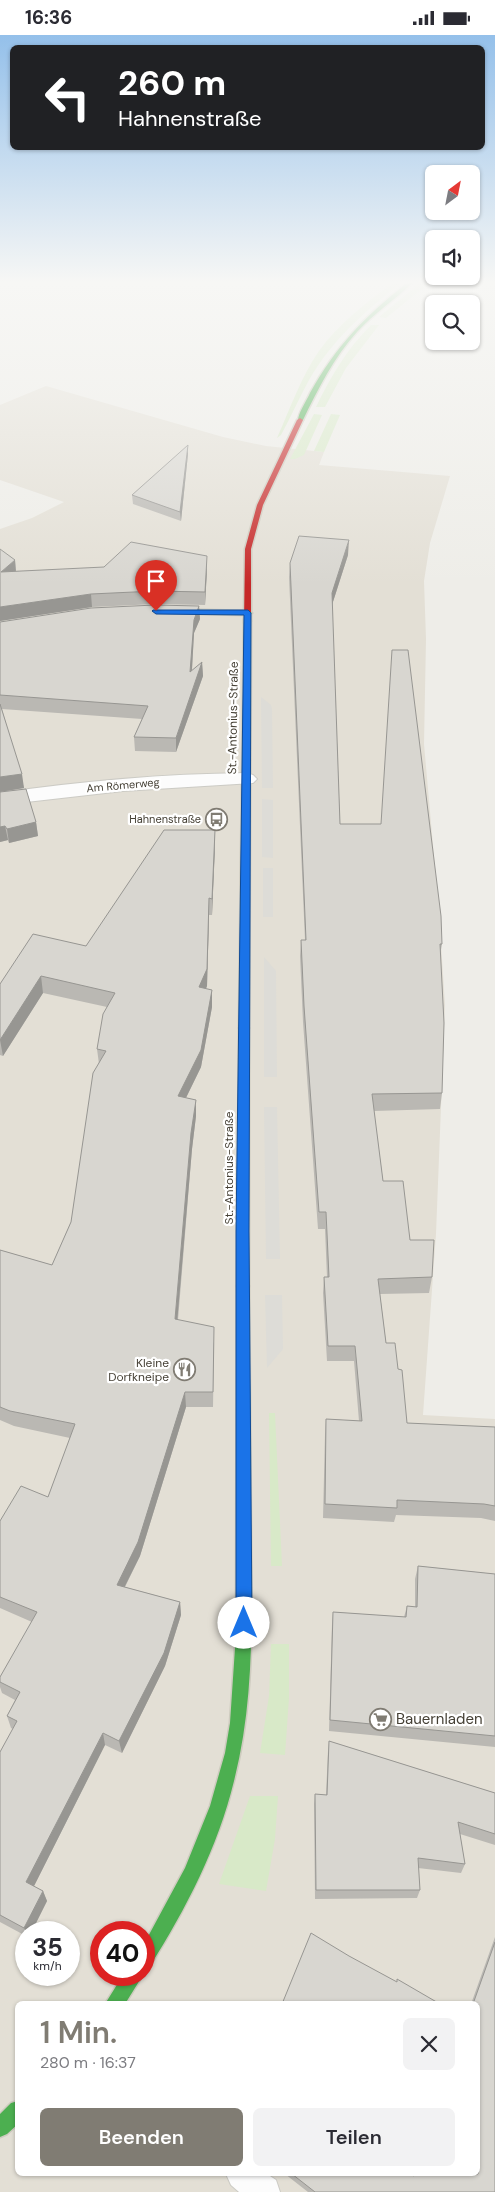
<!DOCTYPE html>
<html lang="de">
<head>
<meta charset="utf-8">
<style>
  :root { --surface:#fff; --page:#f2f2f3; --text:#2b2b33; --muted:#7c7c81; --accent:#807c73 }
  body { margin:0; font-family:"DM Sans",sans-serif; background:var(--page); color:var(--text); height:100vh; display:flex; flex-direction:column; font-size:19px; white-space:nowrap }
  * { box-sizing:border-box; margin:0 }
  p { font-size:16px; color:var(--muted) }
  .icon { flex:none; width:28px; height:28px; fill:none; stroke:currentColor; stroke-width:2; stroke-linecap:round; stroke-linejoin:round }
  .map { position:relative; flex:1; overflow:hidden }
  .panel { position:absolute; left:15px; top:1966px; width:465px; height:175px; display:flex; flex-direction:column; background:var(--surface); border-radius:8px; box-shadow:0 1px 4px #0004 }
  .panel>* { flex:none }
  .top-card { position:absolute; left:10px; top:10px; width:475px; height:105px; border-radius:8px; box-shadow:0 1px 4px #0004; background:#202124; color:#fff; overflow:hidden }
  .needle { width:32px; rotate:32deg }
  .fabs { position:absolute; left:425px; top:130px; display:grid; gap:10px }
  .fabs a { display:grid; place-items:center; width:55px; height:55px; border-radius:8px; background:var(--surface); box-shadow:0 1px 4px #0004; font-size:25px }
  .speed { position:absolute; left:15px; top:1886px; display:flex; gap:10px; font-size:25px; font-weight:700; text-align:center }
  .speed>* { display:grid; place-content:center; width:65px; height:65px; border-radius:50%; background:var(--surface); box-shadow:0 1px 4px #0004; line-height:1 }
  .speed small { font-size:12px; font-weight:400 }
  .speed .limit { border:8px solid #d22; background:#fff; color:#111 }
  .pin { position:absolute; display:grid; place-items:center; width:42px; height:42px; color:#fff; margin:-51px -21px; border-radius:50% 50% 50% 0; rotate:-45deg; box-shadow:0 0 5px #0007 }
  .pin .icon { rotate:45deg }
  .me { position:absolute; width:55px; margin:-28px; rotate:0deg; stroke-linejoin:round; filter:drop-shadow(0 0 4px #0008) }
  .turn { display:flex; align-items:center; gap:18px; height:105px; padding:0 25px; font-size:22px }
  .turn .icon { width:65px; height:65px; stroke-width:2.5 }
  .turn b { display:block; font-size:35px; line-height:42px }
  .round { display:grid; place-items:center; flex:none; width:52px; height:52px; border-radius:8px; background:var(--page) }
  .head { display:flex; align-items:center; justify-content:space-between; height:85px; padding:0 25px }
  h1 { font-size:30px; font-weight:600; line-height:38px; color:var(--accent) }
  .button { display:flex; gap:10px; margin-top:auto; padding:10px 25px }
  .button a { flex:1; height:58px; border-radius:8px; background:var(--accent); color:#fff; font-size:20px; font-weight:600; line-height:58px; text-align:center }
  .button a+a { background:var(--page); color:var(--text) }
  .status { display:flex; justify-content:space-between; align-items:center; height:35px; padding:0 25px; background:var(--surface); direction:ltr }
  .status svg { height:14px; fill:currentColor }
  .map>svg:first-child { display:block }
  .residential { fill:#e3dfd5; fill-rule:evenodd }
  .green { fill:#d8e9c8 }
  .parking { fill:#dddcd7 }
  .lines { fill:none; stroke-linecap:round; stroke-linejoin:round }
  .lane-casing { stroke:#cccbc5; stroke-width:2 }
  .street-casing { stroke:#cccbc5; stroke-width:2 }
  .fast-casing { stroke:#cecbbf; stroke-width:3 }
  .slow-casing { stroke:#cecbbf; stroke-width:3 }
  .jam-casing { stroke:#cecbbf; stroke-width:3 }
  .lane { fill:#fcfcfc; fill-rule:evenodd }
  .street { fill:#fcfcfc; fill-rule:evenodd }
  .fast { fill:#4caf50; fill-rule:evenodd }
  .slow { fill:#ffc107; fill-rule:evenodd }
  .jam { fill:#c62828; fill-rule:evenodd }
  .wall { fill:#bab8b3 }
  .shaded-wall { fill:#979692 }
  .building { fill:#d8d6d0; stroke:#979692 }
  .route { fill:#1a73e8; stroke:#114b97 }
  .labels { text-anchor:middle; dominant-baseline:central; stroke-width:4.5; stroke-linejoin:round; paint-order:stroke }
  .far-street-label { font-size:11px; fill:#443f34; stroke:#fff }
  .far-poi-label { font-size:11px; fill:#443f34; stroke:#fff; text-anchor:end }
  .street-label { font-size:12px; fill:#443f34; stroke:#fff }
  .poi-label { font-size:12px; fill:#443f34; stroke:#fff; text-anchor:end }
  .near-poi-label { font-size:15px; fill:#443f34; stroke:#fff; text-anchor:start }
</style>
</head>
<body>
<div class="status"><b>16:36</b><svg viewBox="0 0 49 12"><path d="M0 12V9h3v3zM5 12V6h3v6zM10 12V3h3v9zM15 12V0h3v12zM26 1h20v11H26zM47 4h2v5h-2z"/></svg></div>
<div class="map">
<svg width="495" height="2157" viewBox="0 0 495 2157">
  <rect width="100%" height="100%" fill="#eeede8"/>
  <path class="residential" d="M46,351L223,402L266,411L324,417L319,430L450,441L430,508L424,546L426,604L424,709L439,878L445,970L436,1199L423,1380L495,1384V2157H0V494L32,483L64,467L0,445V370ZM26,1898H69V1940H26ZM101,1898H144V1940H101ZM18,1969H478V2139H18Z"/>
  <path class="green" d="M393,248H401C365,276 332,305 309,345C299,363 291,382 281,400L277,403C290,374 301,342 319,316C338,289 367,267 393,248Z
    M420,248H429L386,283L379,282Z
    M371,290H379L346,333L325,372H316C331,341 347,314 371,290Z
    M314,379L322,380L304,420L295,424H290Z
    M331,379L340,380L324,417L314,416Z
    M269,1378H275L282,1531H271Z
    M271,1609H289V1663L285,1720L260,1718L269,1661Z
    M250,1761H278L275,1804L266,1856L219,1849Z"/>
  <path class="parking" d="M261,662L271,670L272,674L273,753H262Z
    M262,764L273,765V823L262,822Z
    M263,833H273V882H263Z
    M264,922L276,936L277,1042H264Z
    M264,1072H277L280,1224H266Z
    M265,1260H282L283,1314L267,1333Z"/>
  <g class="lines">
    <defs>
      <path id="lane" d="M226,2139H267L276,2145L280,2157H239L231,2150Z"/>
      <path id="street" d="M246,738L253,740L257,744L253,748L123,756L0,770V758C82,746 163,739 246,738Z"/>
      <path id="fast" d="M407,248H412C395,265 374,278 357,297C334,322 318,354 303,385L298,386C298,378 306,367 310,358C336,311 365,281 407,248Z
        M159,574L248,576L252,578L248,580L162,578L158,576Z
        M244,584L251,586L249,993L244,997L239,993Z
        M243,1246L247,1247L249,1251C250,1337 251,1423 251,1508C252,1588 254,1668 234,1746C218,1812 186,1874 150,1931L144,1934V1909L185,1833L210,1771L225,1718L230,1688L236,1598L237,1251L239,1247Z
        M123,1940H143L125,1969H105Z
        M18,2066V2089L7,2099L0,2102V2079L11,2068Z"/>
      <path id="slow" d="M244,989L249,993V1251L247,1255L243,1256L239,1255L237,1251L239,993Z"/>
      <path id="jam" d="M300,383L303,385L263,470L251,514V586L244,588L245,514L257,470L297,385Z"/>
    </defs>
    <use href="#lane" class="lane-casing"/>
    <use href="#street" class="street-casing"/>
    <use href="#fast" class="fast-casing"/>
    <use href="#slow" class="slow-casing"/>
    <use href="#jam" class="jam-casing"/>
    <use href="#lane" class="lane"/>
    <use href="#street" class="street"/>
    <use href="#fast" class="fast"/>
    <use href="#slow" class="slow"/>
    <use href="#jam" class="jam"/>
  </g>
  <path class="wall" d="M188,419L181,486L133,469L132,460Z
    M348,520L332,570L340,789L442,909L440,920L442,1058L440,1074L374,1076L383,1146L410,1205L432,1242L429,1258L380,1259L386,1308L398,1334L407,1388L495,1392V1486L481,1483L396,1480L394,1487L323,1483L325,1399L326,1384L359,1386L354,1326H327L323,1258L324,1242H327L325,1194H318L303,987L300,921L301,905H305L289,542L290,528Z
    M15,525L16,536L207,534L205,570L156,569L92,572L0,586Z
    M199,571L200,584L194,598L192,636L202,627L203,641L176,717L135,716L134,702L142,684L2,674L24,753L0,757V587Z
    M0,757L36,787L38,801L9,808L8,805L0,807Z
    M215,795V811L212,880H209L207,951L206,954L212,972L201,1032L186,1063L196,1065V1081L192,1114L178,1285L214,1308L213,1372H186L140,1521L125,1552L180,1567L181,1580L165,1631L122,1718L105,1710L34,1851L43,1856L47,1866L31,1898H26V1901L0,1887V1717L13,1694L11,1693L7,1681L15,1665L2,1658L0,1652V1642L32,1587L0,1573V1486L48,1462L70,1403L14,1391L0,1385V1215L52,1230L71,1187L99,1029L97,1014L107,972L43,958L3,1021L0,1020V949L86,911Z
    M418,1531L495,1539V1712L329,1696L332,1589L333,1577L404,1582L407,1571L415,1572V1544Z
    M329,1706L495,1758V1810L460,1799L465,1829L461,1838L418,1833L420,1855L417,1863L315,1864L314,1769L315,1759L326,1760L328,1716Z
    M495,1902V2157H308L285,2139H411L413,2140V2139H478V1969H471Z"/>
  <path class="shaded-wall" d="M188,410V419L181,486L180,477Z
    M349,505L348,520L331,573L332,558Z
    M207,521V534L205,570V557Z
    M15,525L16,538L1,537Z
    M91,559L92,572L0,586V572Z
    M199,571L200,584L194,598L191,650L190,637L194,585Z
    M202,627L203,641L176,717V703Z
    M22,739L24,753L0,757V742Z
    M36,787L38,801L9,808L7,794Z
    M5,791L8,805L0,807V792Z
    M215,795V811L212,880V864Z
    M209,863V880L207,951L199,969V952Z
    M41,941L43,958L3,1021L0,1005Z
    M212,955V972L201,1032L179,1077L178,1061Z
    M196,1065V1081L192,1114L176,1300L175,1284L191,1098Z
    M185,1357L186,1372L140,1521L119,1563L117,1550Z
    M180,1567L181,1580L165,1631L122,1718L119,1706Z
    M103,1698L105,1710L31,1857L26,1847Z
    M43,1856L47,1866L31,1898H27L24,1893Z"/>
  <path class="building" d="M188,410L180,477L132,460Z
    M299,501L349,505L332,558L340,789H381L392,615H408L441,881L442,909H440L444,988L442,1058L372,1059L383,1146H403L410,1205H434L432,1242L378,1244L386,1308H395L398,1334L402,1335L407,1388L495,1392V1471L484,1469L397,1465V1473L325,1469L326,1384L362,1386L355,1311H328L324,1242H329L326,1177H319L304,971L301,905H306L290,528Z
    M131,507L207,521L205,557L155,556L91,559L0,572V514L15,525L1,537L104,532Z
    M155,570L199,571L194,585L190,637L202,627L176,703L134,702L148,671L0,660V587L91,573Z
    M0,669L22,739L0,742Z
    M26,754L36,787L7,794L5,791L0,792V757Z
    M164,795H215L212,864L209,863L207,934L199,952L212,955L201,1015L178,1061L196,1065L191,1098L175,1284L214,1292L213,1357H185L138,1507L117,1550L180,1567L164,1618L119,1706L103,1698L26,1847L43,1856L24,1893L0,1880V1717L17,1686L7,1681L20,1657L0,1647V1642L37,1577L0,1562V1486L21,1451L48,1462L75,1389L10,1376L0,1372V1215L52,1230L71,1187L93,1038L106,1016L97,1014L103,979L115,958L41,941L0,1005V949L33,899L86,911Z
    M418,1531L495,1539V1701L330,1685L333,1577L406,1582L407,1571L417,1572Z
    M329,1706L495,1758V1799L458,1787L465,1829L418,1823L420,1855H316L315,1759L327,1760Z
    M311,1898L349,1921L397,1947V1944L440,1969H282Z
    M495,1907V2157H315L292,2139H411L414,2141L415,2139H478V1969H473Z"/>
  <linearGradient id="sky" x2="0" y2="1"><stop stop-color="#94c0ea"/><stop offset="0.45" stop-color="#f7f7f5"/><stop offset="1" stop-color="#f7f7f5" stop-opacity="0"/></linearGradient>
  <rect width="495" height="550" fill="url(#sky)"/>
  <path class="route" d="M153,575H248L251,578L249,1196L252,1588L249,1593L244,1595L239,1593L236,1588V1196L244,580L156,579L152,576Z"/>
  <defs>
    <symbol id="bus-ring" viewBox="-11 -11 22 22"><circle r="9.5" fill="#fff" stroke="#807c73" stroke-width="1.5"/><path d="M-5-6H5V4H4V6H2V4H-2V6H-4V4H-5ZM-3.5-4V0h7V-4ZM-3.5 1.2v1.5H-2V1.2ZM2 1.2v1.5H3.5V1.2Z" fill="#807c73"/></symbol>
    <symbol id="restaurant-ring" viewBox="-11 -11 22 22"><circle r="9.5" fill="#fff" stroke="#807c73" stroke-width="1.5"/><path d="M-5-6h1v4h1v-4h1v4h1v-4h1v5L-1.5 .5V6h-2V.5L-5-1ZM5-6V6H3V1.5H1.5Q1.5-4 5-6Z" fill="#807c73"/></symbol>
    <symbol id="supermarket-ring" viewBox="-11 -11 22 22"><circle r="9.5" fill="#fff" stroke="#807c73" stroke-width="1.5"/><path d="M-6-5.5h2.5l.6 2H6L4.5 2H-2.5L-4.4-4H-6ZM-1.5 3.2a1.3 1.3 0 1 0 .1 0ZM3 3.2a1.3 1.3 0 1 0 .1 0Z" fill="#807c73"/></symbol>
  </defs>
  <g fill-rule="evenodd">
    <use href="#bus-ring" x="204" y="772" width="25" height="25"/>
    <use href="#restaurant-ring" x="172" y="1322" width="25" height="25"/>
    <use href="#supermarket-ring" x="368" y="1672" width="25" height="25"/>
  </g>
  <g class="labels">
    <g class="far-street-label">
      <text transform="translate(123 750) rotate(-5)">Am Römerweg</text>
    </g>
    <g class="far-poi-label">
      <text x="201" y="784">Hahnenstraße</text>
    </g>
    <g class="street-label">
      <text transform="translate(233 683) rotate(-89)">St.-Antonius-Straße</text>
      <text transform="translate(229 1133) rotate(-90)">St.-Antonius-Straße</text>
    </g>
    <g class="poi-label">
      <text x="169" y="1328">Kleine<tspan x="169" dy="14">Dorfkneipe</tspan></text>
    </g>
    <g class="near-poi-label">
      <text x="396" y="1684">Bauernladen</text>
    </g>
  </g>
</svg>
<div class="fabs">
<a><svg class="needle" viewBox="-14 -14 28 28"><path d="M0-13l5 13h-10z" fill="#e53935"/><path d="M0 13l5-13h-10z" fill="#7c7c81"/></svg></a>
<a><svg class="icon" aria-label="sound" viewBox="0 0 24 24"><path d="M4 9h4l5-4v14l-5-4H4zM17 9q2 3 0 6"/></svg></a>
<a><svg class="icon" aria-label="search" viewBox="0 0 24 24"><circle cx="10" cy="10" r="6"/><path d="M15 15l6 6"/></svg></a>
</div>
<div class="speed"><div>35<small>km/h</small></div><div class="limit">40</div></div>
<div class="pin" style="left:156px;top:576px;background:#d93025"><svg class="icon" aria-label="arrive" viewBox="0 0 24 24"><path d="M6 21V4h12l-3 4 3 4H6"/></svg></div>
<svg class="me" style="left:244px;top:1588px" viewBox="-20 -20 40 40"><circle r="19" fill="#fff"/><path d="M0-13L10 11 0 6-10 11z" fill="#1a73e8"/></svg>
<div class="top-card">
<div class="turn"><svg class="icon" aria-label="left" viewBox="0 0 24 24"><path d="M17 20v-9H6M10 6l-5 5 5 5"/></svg><div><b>260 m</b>Hahnenstraße</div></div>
</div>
<section class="panel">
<div class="head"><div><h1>1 Min.</h1><p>280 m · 16:37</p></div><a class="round"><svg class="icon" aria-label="close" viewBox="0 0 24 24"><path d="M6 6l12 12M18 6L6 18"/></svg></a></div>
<div class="button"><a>Beenden</a><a>Teilen</a></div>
</section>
</div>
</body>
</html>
